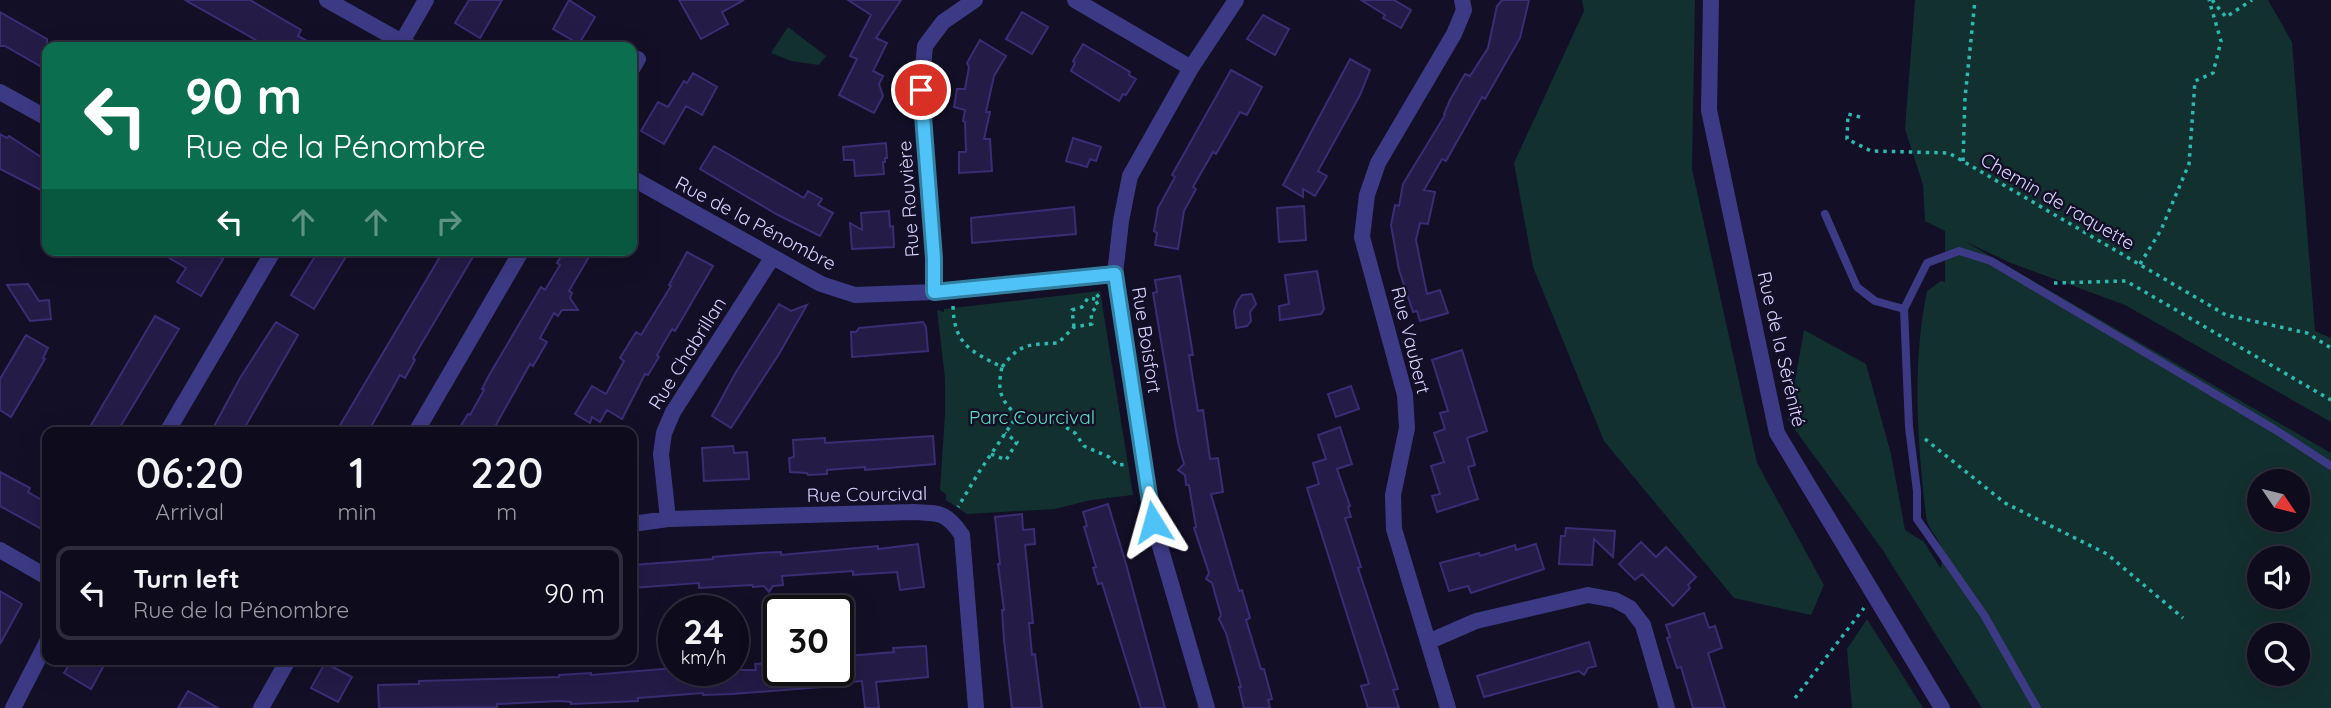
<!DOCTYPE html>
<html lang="en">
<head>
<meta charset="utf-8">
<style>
  :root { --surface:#0e0b1c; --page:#171425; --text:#f1f3f6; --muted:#9b9ba3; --line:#2e2b3b }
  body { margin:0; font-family:Quicksand,sans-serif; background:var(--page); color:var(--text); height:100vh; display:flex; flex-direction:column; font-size:26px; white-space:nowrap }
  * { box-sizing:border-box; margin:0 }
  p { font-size:23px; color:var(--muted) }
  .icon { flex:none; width:38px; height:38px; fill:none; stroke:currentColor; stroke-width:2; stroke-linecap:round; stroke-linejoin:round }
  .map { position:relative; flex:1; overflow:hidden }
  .side { position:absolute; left:42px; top:427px; width:595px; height:238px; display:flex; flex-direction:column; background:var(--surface); border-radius:14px; box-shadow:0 7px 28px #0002,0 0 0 2px var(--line) }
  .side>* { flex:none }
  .top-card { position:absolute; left:42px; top:42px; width:595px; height:214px; border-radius:14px; box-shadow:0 7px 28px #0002,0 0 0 2px var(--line); background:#0b6e4f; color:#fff; overflow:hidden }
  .needle { width:46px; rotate:125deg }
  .buttons { position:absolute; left:2247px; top:469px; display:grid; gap:14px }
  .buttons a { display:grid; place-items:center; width:63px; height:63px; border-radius:50%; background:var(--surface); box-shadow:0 7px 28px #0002,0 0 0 2px var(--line); font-size:35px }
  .speed { position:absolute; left:658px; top:595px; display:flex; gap:14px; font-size:35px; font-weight:700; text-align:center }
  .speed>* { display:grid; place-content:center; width:91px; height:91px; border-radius:50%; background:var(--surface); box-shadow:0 7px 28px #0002,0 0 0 2px var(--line); line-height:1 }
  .speed small { font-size:18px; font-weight:400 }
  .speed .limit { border:4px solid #111; border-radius:10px; background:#fff; color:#111 }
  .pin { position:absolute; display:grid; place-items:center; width:60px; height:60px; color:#fff; margin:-30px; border:4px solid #fff; border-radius:50%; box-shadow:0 2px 7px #0007 }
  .me { position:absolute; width:77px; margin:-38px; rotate:352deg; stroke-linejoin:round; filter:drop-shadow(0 0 5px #0008) }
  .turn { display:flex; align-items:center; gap:24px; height:147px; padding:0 28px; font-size:32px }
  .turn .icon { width:91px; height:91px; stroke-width:2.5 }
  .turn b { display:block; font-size:49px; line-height:60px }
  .lanes { display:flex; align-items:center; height:66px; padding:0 28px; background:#0003; justify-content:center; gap:35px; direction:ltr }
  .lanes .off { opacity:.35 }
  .eta { display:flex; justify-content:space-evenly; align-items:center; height:119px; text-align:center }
  .eta b { font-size:42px; font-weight:600; line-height:49px }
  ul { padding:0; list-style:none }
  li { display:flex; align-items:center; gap:21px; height:94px; margin:0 14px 10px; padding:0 14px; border:4px solid var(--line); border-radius:14px }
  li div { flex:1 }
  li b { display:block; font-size:26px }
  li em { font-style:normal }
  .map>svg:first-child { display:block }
  .green { fill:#12302f; fill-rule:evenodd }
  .building { fill:#241b47; stroke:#3b2d73; stroke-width:2 }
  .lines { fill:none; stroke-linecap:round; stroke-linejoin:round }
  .path { stroke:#2fb8b0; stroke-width:3.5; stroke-dasharray:3.5 5; stroke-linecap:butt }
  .lane { stroke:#3d3a85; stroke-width:8 }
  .street { stroke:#3d3a85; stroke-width:16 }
  .route-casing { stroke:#337fa1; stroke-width:18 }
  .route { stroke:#4fc3f7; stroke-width:12 }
  .labels { text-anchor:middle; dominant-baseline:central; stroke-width:5; stroke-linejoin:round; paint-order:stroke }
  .street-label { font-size:19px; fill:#d9d4ff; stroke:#130f26 }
  .park-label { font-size:19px; fill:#5fe0c0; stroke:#130f26 }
</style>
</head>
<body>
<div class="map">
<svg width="2331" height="708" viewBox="0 0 2331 708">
  <rect width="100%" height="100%" fill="#130f26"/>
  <path class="green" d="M1582,0H1695L1692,169L1757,463L1824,585L1811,615L1734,598L1604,441L1533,267L1514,163L1584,11Z
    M1915,0H2268L2292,42L2315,331L2331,338V422L2125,305L2011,263L1964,241L2331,453V708H1982L1882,549L1788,420L1804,330L1866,364L1891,454L1905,530L1924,542L1941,569C1941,563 1943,554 1941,548C1938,535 1928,532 1926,515C1917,441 1912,364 1927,291L1941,281L1945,282V231L1925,221L1923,185L1905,129ZM2259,481H2298V520H2259ZM2259,558H2298V597H2259ZM2259,635H2298V674H2259Z
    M788,27L826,56L819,65L791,61L771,53Z
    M1100,291L1133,495L1091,500L1055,509L967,514L946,500V494L940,490L945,414V378L937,310L944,312V309Z
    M1867,619L1923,708H1852L1847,649Z"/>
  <path class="building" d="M185,0H250L301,30L298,36L318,47H268Z
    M469,0H502L480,38L455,23Z
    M569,0L595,17L579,44L553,29Z
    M679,0H744L722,12L728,24L701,39Z
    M848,0H901L876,38L887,43L873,71L883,76L879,84L883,96L874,113L839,95L857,59L850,56L871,15Z
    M1361,0H1394L1411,10L1401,28L1383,18L1385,15Z
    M1502,0H1529L1520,38L1485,99L1482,97L1446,161L1442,159L1424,190L1435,192L1428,224L1420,223L1416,240L1421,265L1427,294L1440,290L1448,313L1420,321L1417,311L1413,312L1399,270L1391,225L1395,205L1399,206L1403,184L1445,115L1444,114L1450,100L1465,74L1470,76L1488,48L1497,6Z
    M0,12L47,39V70L5,46H0Z
    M1022,12L1048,27L1032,54L1006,39Z
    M1263,15L1289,29L1275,55L1247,39Z
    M980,40L1006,56L994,76L986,112H990L984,139H990L992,171L959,173V152H966L965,122L963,121L965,110L954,107L957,89H965L969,67L967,63Z
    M1083,44L1130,72L1129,75L1136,79L1126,95L1123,94L1119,101L1071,71L1075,63L1073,61Z
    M1350,59L1370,70L1360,95L1318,171L1327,176L1315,196L1303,189V197L1283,185Z
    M1231,70L1262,87L1247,115L1240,112L1216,154L1213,152L1193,187L1196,189L1184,211L1178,249L1155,245L1157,233L1154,231L1158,208L1175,177L1172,175Z
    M693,73L717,87L702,115L686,106L664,144L641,131L658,102L668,107L684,81L687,83Z
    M0,134L7,138L9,136L47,161V193L0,169Z
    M1073,138L1101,147L1096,161L1090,159L1087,167L1066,161Z
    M886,143L887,158H885V162H883L884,174L855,176L854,160H844L843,147Z
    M714,146L804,198L808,191L822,199L818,205L833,213L820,236L778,215L700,169Z
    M1304,206L1306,240L1279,242L1277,208Z
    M1074,207L1076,234L972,243L971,218Z
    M889,211L890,227L893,226L894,247L852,249L850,223L862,230L861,213Z
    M156,250H207L223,259L201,296L177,282L186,268Z
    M319,250H350L314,309L291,295Z
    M444,250H477L413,358L415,360L405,378L400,375L368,432H336Z
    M565,250H593L569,291L572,293L570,298L578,310H562L558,316L554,313L540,338L547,342L533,366L530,364L492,432H457L468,414L470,415L484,390L482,389L488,377L541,287L545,290L560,265L557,263Z
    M687,252L713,266L675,331L672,329L657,355L659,357L648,375L645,374L622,419L607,410L600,422L592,417L590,423L575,414L592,386L606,394L624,361L620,358L636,332L641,335L671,286L669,285Z
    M1317,271L1324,309L1321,314L1280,320L1279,306L1289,304L1285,275Z
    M1180,276L1193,355H1189L1198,411L1203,410L1210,459L1218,458L1223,492L1211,494L1239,591L1242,590L1250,618L1246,620L1261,669H1264L1272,699L1268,700L1270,708H1244L1239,687H1241L1238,676L1226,633L1219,619L1221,615L1212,583L1206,579L1209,573L1194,528L1196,527L1189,485H1186L1185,475L1178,470L1184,464L1178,442L1153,293L1157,292L1155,280Z
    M28,284L39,301L49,300L51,319L30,321L7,285Z
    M1252,294L1256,304L1250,312L1251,321L1247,326L1236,328L1234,311L1237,302L1242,295Z
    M779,304L791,311L807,305L779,354L731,428L712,416L736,372Z
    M155,316L179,329L117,432H104L91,425Z
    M276,322L298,335L242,432H211L240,378Z
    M923,322L926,327L928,351L852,357L851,332H856L859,328Z
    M26,335L48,348L43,358L45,359L11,417L0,410V379Z
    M1462,350L1487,431L1467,438L1475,465L1468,467L1478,499L1437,512L1432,496L1440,494L1431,466L1444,462L1434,433L1445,429L1440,413L1448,411L1432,360Z
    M1351,386L1359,409L1336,417L1328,394Z
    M1340,427L1352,464L1337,469L1350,506L1348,507L1351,517L1345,518L1361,567L1358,568L1398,689L1393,690L1399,708H1368L1361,686L1369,684L1307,488L1319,484L1313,463L1326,459L1318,435Z
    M933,436L935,464L865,470V467L827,470V474L808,475L807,473L790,472L789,458L794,457L793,440L825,438V443Z
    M733,446L734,453L747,452L749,479L704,481L702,448Z
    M0,472L30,488L28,492L47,503V532L0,506Z
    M1108,504L1126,564L1165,708H1141L1102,583L1098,584L1093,568L1096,567L1084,527L1087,526L1083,512Z
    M1022,514L1023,530L1034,529L1035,544L1025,545L1033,623H1029L1032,655L1035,654L1042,708H1012L1004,640L1002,610H1004L998,564H1000L995,517Z
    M1566,528L1615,531L1613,557L1594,539L1592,565L1559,564L1561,536H1565Z
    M1641,542L1656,557L1666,547L1696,577L1688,585L1690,588L1673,606L1642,574L1635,580L1619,564Z
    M918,544L924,587L900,590L897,572L853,575V571L782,576L783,585L773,586L769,592L764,586L753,587L752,585L699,588V583L632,588V565L713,559V557L759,553L781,552V555L878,546V549Z
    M1536,544L1544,569L1471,593L1468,586L1449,591L1440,563L1479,553L1480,556L1515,545L1516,550Z
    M0,591L22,604L0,644Z
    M1704,613L1709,628L1715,626L1722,648L1708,653L1725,708H1693L1681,667L1677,668L1667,638L1670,637L1666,625Z
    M1589,642L1596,666L1588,668L1584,675L1579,671L1484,697L1477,676Z
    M926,646L928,677L876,682L879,708H865L862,681L850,682L849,673L850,682L821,684V687L732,694L703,695V693L638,698V701L571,704V702L560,701L497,704V707L379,708L378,685L419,684V681L559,677V675L591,673V675L674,668V670H756L755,664L779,663V670H849L848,656L894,652L893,648Z
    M72,660H91L103,667L91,689L64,673Z
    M325,663L352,677L338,702L311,688Z
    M188,691L218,708H178Z"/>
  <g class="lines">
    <path class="path" d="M2212,0L2226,17L2252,0
      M1860,117L1848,114L1847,139L1871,151L1949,153L2226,315L2307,333L2331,348
      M1963,161L1965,98L1975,0
      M2140,264L2161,230L2189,164L2195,81L2213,73L2221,41L2209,0
      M2054,283L2126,281L2331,400
      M953,306C954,344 970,351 1002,367C997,391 1000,399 1017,416L979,472L958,507
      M1074,327L1072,310L1082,307L1088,298L1095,299
      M1002,367C1021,342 1029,345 1058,343L1074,327L1092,324L1091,313L1098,305L1095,299L1101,292
      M1017,416L1059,423L1075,433L1084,446L1109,457L1117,465L1128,464
      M1925,439L2005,503L2107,554L2183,618
      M991,454L1006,460L1017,442L1005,433
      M1795,698L1864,608"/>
    <path class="lane" d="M1825,214L1857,287L1875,301L1904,309
      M2037,708L1984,615L1917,519V491L1909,427L1904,309L1927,263L1959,251L1991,261L2274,429L2331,466"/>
    <path class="street" d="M327,0L411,47
      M1075,0L1191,68
      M1711,0L1709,110L1777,433L1942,708
      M399,47L426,0
      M632,69L638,59
      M0,92L47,118
      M632,178L821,284L855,295L934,292L1115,274
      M934,292V259L921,90L925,46L943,22L975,0
      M167,432L274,250
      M416,432L522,250
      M668,519L661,454L664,433L673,412L772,258
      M632,524L668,519L914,512C940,513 946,512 962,535L976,708
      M0,550L47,577
      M1428,642L1476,621L1588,595L1615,600L1630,608L1643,625L1667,708
      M13,708L47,642
      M261,708L288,660
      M1207,708L1153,522L1115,274L1121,221L1130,176L1191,68L1236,0
      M1448,708L1394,529L1393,495L1407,428L1405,395L1362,237L1367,195L1378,163L1454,34L1464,10L1462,0"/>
  </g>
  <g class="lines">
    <defs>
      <path id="route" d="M921,90L934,258V292L1115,274L1153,522"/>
    </defs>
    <use href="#route" class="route-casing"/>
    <use href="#route" class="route"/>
  </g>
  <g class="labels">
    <g class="street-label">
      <text transform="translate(908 199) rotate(-94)">Rue Rouvière</text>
      <text transform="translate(2058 201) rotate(30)">Chemin de raquette</text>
      <text transform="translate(756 223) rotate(28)">Rue de la Pénombre</text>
      <text transform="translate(1147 340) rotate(81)">Rue Boisfort</text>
      <text transform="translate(1411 340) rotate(76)">Rue Vaubert</text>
      <text transform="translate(1782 349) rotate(77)">Rue de la Sérénité</text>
      <text transform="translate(687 353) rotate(-58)">Rue Chabrillan</text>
      <text transform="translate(867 494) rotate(-1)">Rue Courcival</text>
    </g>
    <g class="park-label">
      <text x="1032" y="417">Parc Courcival</text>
    </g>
  </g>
</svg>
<div class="buttons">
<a><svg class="needle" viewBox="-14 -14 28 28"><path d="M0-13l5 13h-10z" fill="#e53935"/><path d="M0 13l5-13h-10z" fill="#9b9ba3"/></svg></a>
<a><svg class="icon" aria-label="sound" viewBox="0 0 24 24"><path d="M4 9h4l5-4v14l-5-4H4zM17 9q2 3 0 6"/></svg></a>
<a><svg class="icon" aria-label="search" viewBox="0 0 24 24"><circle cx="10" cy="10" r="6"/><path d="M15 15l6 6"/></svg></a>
</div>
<div class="speed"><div>24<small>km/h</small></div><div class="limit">30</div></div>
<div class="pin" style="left:921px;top:90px;background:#d93025"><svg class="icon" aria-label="arrive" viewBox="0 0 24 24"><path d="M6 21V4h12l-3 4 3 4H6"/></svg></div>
<svg class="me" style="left:1153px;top:522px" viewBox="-20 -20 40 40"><path d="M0-17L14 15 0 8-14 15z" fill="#4fc3f7" stroke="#fff" stroke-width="4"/></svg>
<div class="top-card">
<div class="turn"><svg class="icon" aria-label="left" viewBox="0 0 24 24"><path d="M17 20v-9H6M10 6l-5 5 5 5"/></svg><div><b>90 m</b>Rue de la Pénombre</div></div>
<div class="lanes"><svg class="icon" aria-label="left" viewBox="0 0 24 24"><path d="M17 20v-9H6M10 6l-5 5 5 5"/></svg><svg class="icon off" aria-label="ahead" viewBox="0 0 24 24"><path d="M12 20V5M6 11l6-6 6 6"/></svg><svg class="icon off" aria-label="ahead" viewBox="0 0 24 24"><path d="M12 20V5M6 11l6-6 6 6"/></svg><svg class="icon off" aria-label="right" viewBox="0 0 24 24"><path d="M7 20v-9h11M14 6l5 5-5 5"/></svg></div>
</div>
<section class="side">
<div class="eta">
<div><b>06:20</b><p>Arrival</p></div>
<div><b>1</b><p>min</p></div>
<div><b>220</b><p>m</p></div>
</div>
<ul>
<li><svg class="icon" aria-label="left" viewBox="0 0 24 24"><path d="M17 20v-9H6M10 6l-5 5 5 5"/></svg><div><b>Turn left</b><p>Rue de la Pénombre</p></div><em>90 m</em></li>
</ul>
</section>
</div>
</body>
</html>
